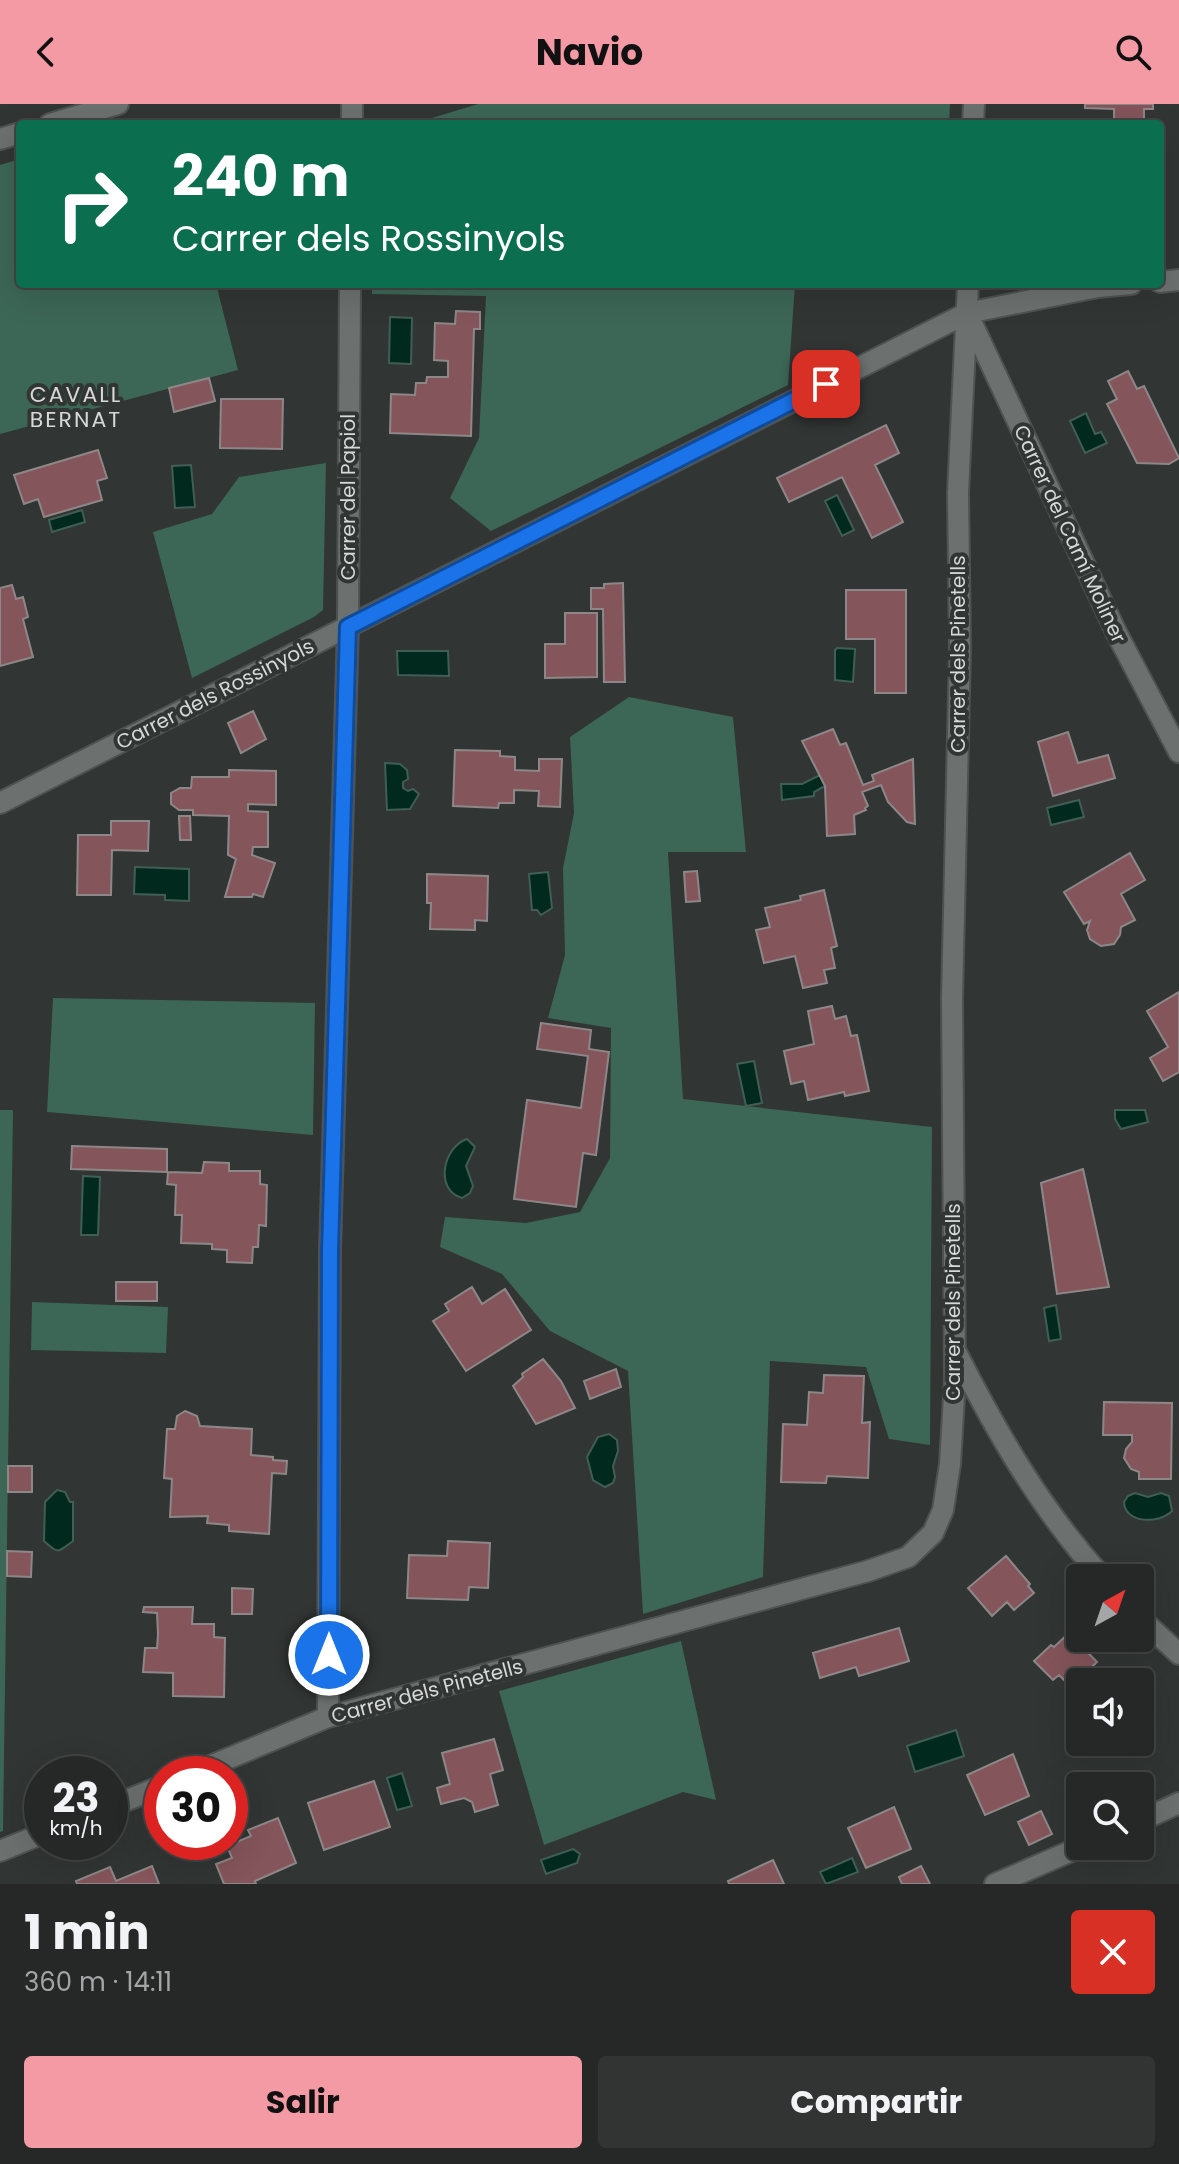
<!DOCTYPE html>
<html lang="es">
<head>
<meta charset="utf-8">
<style>
  :root { --surface:#252826; --page:#313432; --text:#f1f3f6; --muted:#a3a6a7; --line:#424443; --accent:#f49aa5 }
  body { margin:0; font-family:Poppins,sans-serif; background:var(--page); color:var(--text); height:100vh; display:flex; flex-direction:column; font-size:30px; white-space:nowrap }
  * { box-sizing:border-box; margin:0 }
  p { font-size:26px; color:var(--muted) }
  .icon { flex:none; width:44px; height:44px; fill:none; stroke:currentColor; stroke-width:2; stroke-linecap:round; stroke-linejoin:round }
  .map { position:relative; height:1780px; overflow:hidden }
  .panel { display:flex; flex-direction:column; background:var(--surface); flex:1 }
  .panel>* { flex:none }
  .hud { position:absolute; left:16px; top:16px; width:1148px; height:168px; border-radius:8px; box-shadow:0 8px 32px #0002,0 0 0 2px var(--line); background:#0b6e4f; color:#fff; overflow:hidden }
  .needle { width:52px; rotate:40deg }
  .fabs { position:absolute; left:1066px; top:1460px; display:grid; gap:16px }
  .fabs a { display:grid; place-items:center; width:88px; height:88px; border-radius:8px; background:var(--surface); box-shadow:0 8px 32px #0002,0 0 0 2px var(--line); font-size:40px }
  .speed { position:absolute; left:24px; top:1652px; display:flex; gap:16px; font-size:40px; font-weight:700; text-align:center }
  .speed>* { display:grid; place-content:center; width:104px; height:104px; border-radius:50%; background:var(--surface); box-shadow:0 8px 32px #0002,0 0 0 2px var(--line); line-height:1 }
  .speed small { font-size:20px; font-weight:400 }
  .speed .limit { border:12px solid #d22; background:#fff; color:#111 }
  .pin { position:absolute; display:grid; place-items:center; width:68px; height:68px; color:#fff; margin:-34px; border-radius:16px; box-shadow:0 4px 12px #0006 }
  .me { position:absolute; width:88px; margin:-44px; rotate:0deg; stroke-linejoin:round; filter:drop-shadow(0 0 6px #0008) }
  .turn { display:flex; align-items:center; gap:28px; height:168px; padding:0 24px; font-size:36px }
  .turn .icon { width:104px; height:104px; stroke-width:2.5 }
  .turn b { display:block; font-size:56px; line-height:68px }
  .round { display:grid; place-items:center; flex:none; width:84px; height:84px; border-radius:8px; background:var(--page) }
  .head { display:flex; align-items:center; justify-content:space-between; height:136px; padding:0 24px }
  h1 { font-size:48px; font-weight:700; line-height:60px }
  .primary-button { display:flex; gap:16px; margin-top:auto; padding:16px 24px }
  .primary-button a { flex:1; height:92px; border-radius:8px; background:var(--accent); color:#111; font-size:32px; font-weight:700; line-height:92px; text-align:center }
  .primary-button a+a { background:var(--page); color:var(--text) }
  header { display:flex; justify-content:space-between; align-items:center; height:104px; padding:0 24px; background:var(--accent); color:#111; font-size:36px; font-weight:700 }
  .map>svg:first-child { display:block }
  .green { fill:#3c6656 }
  .water { fill:#01291d; stroke:#415e55; stroke-width:2 }
  .building { fill:#84555b; stroke:#8d8788; stroke-width:2 }
  .lines { fill:none; stroke-linecap:round; stroke-linejoin:round }
  .minor-casing { stroke:#4e5250; stroke-width:24 }
  .minor { stroke:#6c716f; stroke-width:20 }
  .route-casing { stroke:#114b97; stroke-width:20 }
  .route { stroke:#1a73e8; stroke-width:14 }
  .labels { text-anchor:middle; dominant-baseline:central; stroke-width:8; stroke-linejoin:round; paint-order:stroke }
  .street-label { font-size:20px; fill:#d7d9d8; stroke:#313533 }
  .neighbourhood-label { font-size:22px; letter-spacing:2px; fill:#d7d9d8; stroke:#313533 }
</style>
</head>
<body>
<header><svg class="icon" aria-label="back" viewBox="0 0 24 24"><path d="M15 5l-7 7 7 7"/></svg>Navio<svg class="icon" aria-label="search" viewBox="0 0 24 24"><circle cx="10" cy="10" r="6"/><path d="M15 15l6 6"/></svg></header>
<div class="map">
<svg width="1179" height="1780" viewBox="0 0 1179 1780">
  <rect width="100%" height="100%" fill="#313533"/>
  <path class="green" d="M478,0H950L949,20H412Z
    M20,55V180H216L238,266L0,330V61Z
    M372,180H795L788,281L491,427L450,394L479,334L486,192L372,190Z
    M326,359L323,506L314,513L192,574L153,428L212,410L239,373Z
    M629,593L733,613L746,748H668L683,995L932,1023L930,1341L889,1335L866,1263L770,1257L763,1473L643,1510L628,1267L550,1227L502,1170L440,1143L445,1113L526,1119L580,1108L610,1054L611,924L548,914L565,851L563,764L574,709L570,633Z
    M53,894L315,899L313,1031L47,1008Z
    M0,1006H13L3,1727L0,1728Z
    M32,1198L168,1203L166,1249L31,1246Z
    M681,1537L716,1696L683,1688L544,1741L499,1587Z"/>
  <path class="water" d="M390,213L412,214L411,260L389,259Z
    M1086,309L1095,330L1101,328L1107,339L1085,349L1070,317Z
    M191,361L195,403L175,404L172,362Z
    M837,391L854,426L842,432L825,397Z
    M82,406L85,418L52,428L49,416Z
    M837,544L855,545L853,578L835,576V546Z
    M397,547H448L449,572L398,571Z
    M385,659L400,660L407,666L408,675L403,678V684L408,687L413,685L419,690L410,705L387,706Z
    M820,671L825,682L814,688V692L782,696L781,680H802Z
    M1079,696L1084,713L1051,721L1047,704Z
    M135,763L189,765V797L165,796V791L134,790Z
    M548,768L552,804L541,811L537,806H532L529,770Z
    M754,957L762,999L746,1002L737,960Z
    M1115,1006H1145L1148,1018L1121,1025L1115,1015Z
    M467,1035L475,1043L466,1062L473,1082L470,1089L462,1094C434,1086 443,1043 467,1035Z
    M83,1072L100,1073L98,1131H81Z
    M1056,1201L1061,1235L1049,1237L1044,1204Z
    M609,1330L617,1336L618,1347L613,1362L615,1373L613,1379L605,1383L593,1376L587,1353L598,1333Z
    M57,1386L65,1388L70,1398H73V1437C58,1448 59,1451 44,1437L45,1398Z
    M1135,1389L1148,1393L1161,1389L1169,1392L1172,1407C1159,1420 1125,1420 1124,1398L1128,1392Z
    M956,1626L964,1652L915,1668L907,1642Z
    M402,1669L412,1702L397,1706L387,1674Z
    M573,1745L580,1750L577,1759L546,1770L541,1756Z
    M852,1754L858,1768L826,1780L820,1768Z"/>
  <path class="building" d="M1085,0H1153V5H1144V20H1114V5L1085,4Z
    M456,207L480,208V225H474L471,332L390,329L391,290L415,291L416,279H426L427,273H448V257L434,256L435,219L455,220Z
    M1128,267L1137,285L1144,282L1179,354L1169,360L1137,359L1107,300L1117,295L1108,277Z
    M209,274L215,297L174,308L169,284Z
    M221,295H283L282,345L220,344Z
    M886,321L899,349L875,361L903,418L872,434L842,373L789,398L777,374Z
    M98,346L107,374L97,377L102,396L44,413L38,395L24,400L14,371Z
    M623,479L625,578H604L603,505H591V484H604V480Z
    M12,481L16,495L23,493L28,513L23,515L33,553L0,562V484Z
    M846,486H906V589H875V535H846Z
    M565,509H597V573L545,574V540H565Z
    M253,607L266,635L241,649L228,619Z
    M833,625L840,641L846,639L863,681L874,677L872,671L913,655L915,720L907,718L888,698L881,681L862,688L868,702L865,704L866,706L854,711L855,730L827,732L825,682L802,637Z
    M1068,628L1078,659L1108,651L1115,674L1053,692L1038,638Z
    M455,646L500,647V652L515,653V666L539,667V655H562L560,703L538,702L539,687L514,686V699H499L498,704L453,702Z
    M229,666L276,667V701L248,700V707L268,708V743H253L252,751L275,759L263,793L253,790L252,793H225L236,755L228,751L229,712L193,711V706H179L171,700V689L180,684H191L192,673H229Z
    M179,712H190L191,736H180Z
    M111,717H149L148,747L112,746L111,791H77L78,731H111Z
    M1130,749L1145,776L1121,790L1135,816L1121,823L1120,831L1114,840L1101,842L1090,835L1087,826L1090,817L1084,820L1064,788Z
    M697,767L700,797L686,798L684,768Z
    M427,770L488,772L487,817L475,816V826L430,825L431,799H427Z
    M824,786L837,842L831,844L835,864L824,866L827,879L803,884L795,852L764,859L756,826L770,823L765,804L801,796L800,792Z
    M1179,888V968L1163,977L1150,954L1168,943L1147,907Z
    M832,902L835,915L846,912L851,932L857,931L869,987L845,992L844,988L808,996L804,977L791,980L784,947L814,940L808,907Z
    M541,919L591,926L589,945L609,948L596,1051L583,1049L576,1103L514,1095L527,996L581,1004L588,952L537,945Z
    M72,1042L167,1045V1068L71,1065Z
    M204,1058L229,1059V1067H260V1080L267,1081L266,1122L259,1121L258,1143H253L252,1159L227,1158V1146L212,1145V1140L181,1139L182,1111H175L176,1081L167,1080L168,1068L202,1069Z
    M1083,1065L1109,1183L1057,1190L1041,1079Z
    M116,1178H157V1197H116Z
    M472,1183L482,1200L505,1185L531,1226L466,1267L433,1217L449,1207L445,1200Z
    M543,1255L561,1277L575,1304L536,1320L513,1282L523,1273L522,1270Z
    M616,1265L621,1283L590,1295L584,1277Z
    M824,1271L864,1272L862,1319L870,1318L868,1374L827,1372L826,1379L781,1378L783,1320L807,1321L809,1288L823,1289Z
    M1104,1298L1172,1299L1171,1375H1139V1368L1131,1365L1124,1354L1126,1345L1132,1338V1331H1103Z
    M185,1307L197,1312L200,1322L252,1325L251,1351L273,1353V1356L287,1357L286,1370L272,1369L269,1430L229,1427V1421L207,1419L208,1412L170,1413L172,1375L164,1374L167,1325H175L177,1312Z
    M8,1362H32V1388H8Z
    M448,1437L490,1439L488,1484L469,1483L468,1496L407,1494L409,1451L447,1452Z
    M7,1447L32,1448L31,1473L7,1472Z
    M1006,1452L1030,1480L1028,1482L1034,1489L1014,1506L1007,1498L992,1512L968,1484Z
    M232,1484L253,1485L252,1510H232Z
    M144,1503H193L192,1520H214V1533L225,1534L224,1593L173,1592V1569L143,1568L145,1544H157L158,1530L157,1509L143,1508Z
    M899,1524L909,1557L859,1572L856,1563L820,1574L813,1549Z
    M1069,1529L1097,1558L1071,1583L1059,1571L1053,1576L1034,1557L1051,1541L1054,1543Z
    M494,1635L503,1666L490,1670L498,1701L475,1708L472,1698L464,1694L441,1700L437,1684L450,1680L442,1649Z
    M1013,1650L1029,1692L985,1711L967,1671Z
    M374,1677L390,1723L324,1746L308,1699Z
    M894,1703L911,1745L866,1764L848,1724Z
    M1041,1707L1052,1730L1029,1741L1018,1718Z
    M278,1714L296,1759L255,1777L256,1780H224L216,1760L232,1754L227,1742L251,1732L248,1726Z
    M773,1756L784,1780H729L728,1777Z
    M152,1762L159,1780H77L76,1777L110,1763L116,1777Z
    M921,1762L930,1780H902L899,1773Z"/>
  <g class="lines">
    <defs>
      <path id="minor" d="M50,20L118,0
        M352,20V0
        M973,20L974,0
        M0,35L20,29
        M1160,178L1179,176
        M969,213L1116,528L1179,648
        M0,699L967,209L1098,183L1131,180
        M957,1250C998,1331 1042,1407 1103,1474
        M1140,1514L1179,1550
        M328,1613L330,1146L348,523L350,180
        M191,1670L328,1613L868,1467L908,1453L933,1429L943,1406L950,1360L955,1276L952,895L960,545L958,388L968,180
        M110,1703L162,1682
        M1140,1717L1179,1699
        M0,1747L42,1730
        M995,1780L1083,1742"/>
    </defs>
    <use href="#minor" class="minor-casing"/>
    <use href="#minor" class="minor"/>
  </g>
  <g class="lines">
    <defs>
      <path id="route" d="M329,1551L330,1146L348,523L826,280"/>
    </defs>
    <use href="#route" class="route-casing"/>
    <use href="#route" class="route"/>
  </g>
  <g class="labels">
    <g class="street-label">
      <text transform="translate(348 393) rotate(-90)">Carrer del Papiol</text>
      <text transform="translate(1070 430) rotate(65)">Carrer del Camí Moliner</text>
      <text transform="translate(958 550) rotate(-90)">Carrer dels Pinetells</text>
      <text transform="translate(215 590) rotate(-27)">Carrer dels Rossinyols</text>
      <text transform="translate(953 1198) rotate(-90)">Carrer dels Pinetells</text>
      <text transform="translate(427 1587) rotate(-15)">Carrer dels Pinetells</text>
    </g>
    <g class="neighbourhood-label">
      <text x="76" y="290">CAVALL<tspan x="76" dy="25">BERNAT</tspan></text>
    </g>
  </g>
</svg>
<div class="fabs">
<a><svg class="needle" viewBox="-14 -14 28 28"><path d="M0-13l5 13h-10z" fill="#e53935"/><path d="M0 13l5-13h-10z" fill="#a3a6a7"/></svg></a>
<a><svg class="icon" aria-label="sound" viewBox="0 0 24 24"><path d="M4 9h4l5-4v14l-5-4H4zM17 9q2 3 0 6"/></svg></a>
<a><svg class="icon" aria-label="search" viewBox="0 0 24 24"><circle cx="10" cy="10" r="6"/><path d="M15 15l6 6"/></svg></a>
</div>
<div class="speed"><div>23<small>km/h</small></div><div class="limit">30</div></div>
<div class="pin" style="left:826px;top:280px;background:#d93025"><svg class="icon" aria-label="arrive" viewBox="0 0 24 24"><path d="M6 21V4h12l-3 4 3 4H6"/></svg></div>
<svg class="me" style="left:329px;top:1551px" viewBox="-20 -20 40 40"><circle r="17" fill="#1a73e8" stroke="#fff" stroke-width="3"/><path d="M0-11L8 9 0 5-8 9z" fill="#fff"/></svg>
<div class="hud">
<div class="turn"><svg class="icon" aria-label="right" viewBox="0 0 24 24"><path d="M7 20v-9h11M14 6l5 5-5 5"/></svg><div><b>240 m</b>Carrer dels Rossinyols</div></div>
</div>
</div>
<section class="panel">
<div class="head"><div><h1>1 min</h1><p>360 m · 14:11</p></div><a class="round" style="background:#d93025;color:#fff"><svg class="icon" aria-label="close" viewBox="0 0 24 24"><path d="M6 6l12 12M18 6L6 18"/></svg></a></div>
<div class="primary-button"><a>Salir</a><a>Compartir</a></div>
</section>
</body>
</html>
